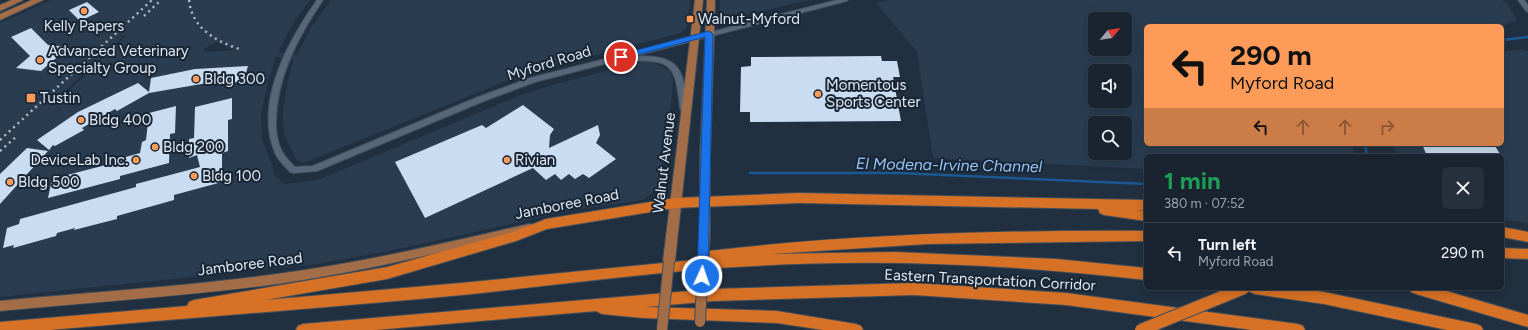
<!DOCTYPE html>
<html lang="en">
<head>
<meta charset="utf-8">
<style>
  :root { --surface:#192430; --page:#26303c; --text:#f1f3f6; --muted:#9fa4ab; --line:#37414c }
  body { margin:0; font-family:Figtree,sans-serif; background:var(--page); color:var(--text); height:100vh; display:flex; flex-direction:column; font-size:15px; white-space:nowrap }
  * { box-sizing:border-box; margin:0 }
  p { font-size:13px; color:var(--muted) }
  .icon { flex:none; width:22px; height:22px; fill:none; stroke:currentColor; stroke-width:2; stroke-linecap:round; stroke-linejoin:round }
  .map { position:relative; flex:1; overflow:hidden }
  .details { position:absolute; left:1144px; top:154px; width:360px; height:136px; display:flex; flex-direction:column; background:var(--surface); border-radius:6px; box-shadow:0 2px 10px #0003,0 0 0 1px var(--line) }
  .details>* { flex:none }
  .hud { position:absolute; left:1144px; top:24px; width:360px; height:122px; border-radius:6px; box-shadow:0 2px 10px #0003,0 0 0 1px var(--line); background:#ff9b59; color:#111; overflow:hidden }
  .needle { width:26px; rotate:60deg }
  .tools { position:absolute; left:1088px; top:12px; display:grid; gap:8px }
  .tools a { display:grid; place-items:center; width:44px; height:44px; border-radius:6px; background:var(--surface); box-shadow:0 2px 10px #0003,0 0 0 1px var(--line); font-size:20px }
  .pin { position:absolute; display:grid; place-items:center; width:34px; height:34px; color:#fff; margin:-17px; border:2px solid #fff; border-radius:50%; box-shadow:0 1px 4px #0007 }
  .me { position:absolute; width:44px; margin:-22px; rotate:3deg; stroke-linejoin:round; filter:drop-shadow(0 0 3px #0008) }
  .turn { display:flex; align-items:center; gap:14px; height:84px; padding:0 20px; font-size:18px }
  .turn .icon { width:52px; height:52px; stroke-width:2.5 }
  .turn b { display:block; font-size:28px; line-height:34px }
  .lanes { display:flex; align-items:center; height:38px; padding:0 20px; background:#0003; justify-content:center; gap:20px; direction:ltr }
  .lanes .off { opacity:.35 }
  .round { display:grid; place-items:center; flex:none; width:42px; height:42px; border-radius:6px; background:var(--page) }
  .summary { display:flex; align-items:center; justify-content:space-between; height:68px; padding:0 20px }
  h1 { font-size:24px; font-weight:700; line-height:30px; color:#1e9e55 }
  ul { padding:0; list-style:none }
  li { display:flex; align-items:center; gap:12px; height:60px; padding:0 20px; border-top:1px solid var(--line) }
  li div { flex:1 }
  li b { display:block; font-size:15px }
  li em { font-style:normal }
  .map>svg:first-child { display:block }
  .built { fill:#293c50; fill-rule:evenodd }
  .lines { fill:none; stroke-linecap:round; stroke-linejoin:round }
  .stream { stroke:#1b5993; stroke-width:2.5 }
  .building { fill:#cadcf1 }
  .minor-casing { stroke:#414e5b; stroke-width:2 }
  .major-casing { stroke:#414e5b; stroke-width:2 }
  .highway-casing { stroke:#414e5b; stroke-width:2 }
  .minor { fill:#576779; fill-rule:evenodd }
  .major { fill:#a36d47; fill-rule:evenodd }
  .highway { fill:#d67125; fill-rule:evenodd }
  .rail { stroke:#b0bbc6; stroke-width:2.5; stroke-dasharray:2 4; stroke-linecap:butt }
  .major-bridge-casing { stroke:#414e5b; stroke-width:12; stroke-linecap:butt }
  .highway-bridge-casing { stroke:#414e5b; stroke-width:14; stroke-linecap:butt }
  .major-bridge { stroke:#a36d47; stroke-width:10 }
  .highway-bridge { stroke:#d67125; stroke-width:12 }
  .route { fill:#1a73e8; stroke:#114b97 }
  .poi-dot { fill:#ff9b59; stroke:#182635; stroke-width:1.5 }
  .labels { text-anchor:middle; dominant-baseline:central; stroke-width:4; stroke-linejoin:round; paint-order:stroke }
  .poi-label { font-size:15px; fill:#dfe8f2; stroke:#182635; text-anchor:start }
  .street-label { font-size:15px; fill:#dfe8f2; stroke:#182635 }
  .water-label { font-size:16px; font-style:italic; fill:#97c5f7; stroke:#182635 }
</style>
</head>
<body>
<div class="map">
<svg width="1528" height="330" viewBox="0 0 1528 330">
  <rect width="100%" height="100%" fill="#213040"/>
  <path class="built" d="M52,0H310L295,20L278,52L297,55L312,26L331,0H690L687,27L681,33L557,65L504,82L306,162H300L296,159L285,136L283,125V109L288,80L294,59L276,57L268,82L261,113L262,139L272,164L274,175L285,184L295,183L318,180L521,95L556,84L617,68L641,62H651L669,70L673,79L672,95L660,186L643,200L573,210L394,250L317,264L0,297V23ZM125,35H127L61,98L59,97ZM217,42L234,50L204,52V49Z
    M720,0H808L729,19L719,13Z
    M889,0H1500L1506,2L1517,20L1502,26H1146V144H1351L1356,156H1146V169L933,158L917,52L876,3ZM1095,19H1125V49H1095ZM1095,71H1125V101H1095ZM1095,123H1125V153H1095Z
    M1522,49L1528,51V223L1502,220V156H1397L1392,144H1502V52Z"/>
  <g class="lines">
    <path class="stream" d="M1502,40L1528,37
      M1365,144L1367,156
      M750,173H898L1146,184"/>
  </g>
  <path class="building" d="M87,2L99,12L80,21L69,10Z
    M31,28L48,45L69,47L41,71L16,68L30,56L11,37Z
    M881,56L882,61H897L900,77H893L901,121L750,122V112H740L741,67L751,66V57Z
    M248,66L245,76H242L241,81L238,82L213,85V82L149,93L117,111L115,109L82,128L84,130L55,146L53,145L49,150L37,140L78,112L138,83L149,92L151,78L195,69Z
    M232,98V119L228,120V151L222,153V182L174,195V200L117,216V219L74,230L75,228L57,233L56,236L13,248L14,245L3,248L7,228L19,224L20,219L136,187V184L200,167L197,155L189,158V139L194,138L195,107Z
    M523,105L554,129L550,135L549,148L598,125L600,135L596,143L616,159L589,178L583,174L575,179L569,174L561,180L555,174L546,180L533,168L425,218L395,162L482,125L486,128Z
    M176,106L175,133L170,134L169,163L120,176V179L48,198L52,179L121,161L122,158L140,153L142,142L146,140L149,113Z
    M1422,144H1494L1501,156H1427Z
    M27,148L48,151L0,204V174Z"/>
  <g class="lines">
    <defs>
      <path id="minor" d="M317,0H323C298,37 276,78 276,124C276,133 278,145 283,153C286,158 291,163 295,167L313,166L478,97L530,78L837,0H848L847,1L635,56C679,55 683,67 688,108L687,110H681L680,108C675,60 670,60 623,61L620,60L535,82L484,101L317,171L293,173L290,172C285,166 278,160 275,153C254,103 288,41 317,0Z
        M1518,0H1524L1528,5V12L1526,11Z"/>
      <path id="major" d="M12,0H23L0,11V5Z
        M32,0H43L0,20V14Z
        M695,0H703L675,261L673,264L669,266L665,264L663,261Z
        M707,0H715L710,160V230L709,233H701L700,230V160Z
        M529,224L533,225L534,228L533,231L529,232C445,251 362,272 277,284C185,296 92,302 0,311V301C92,292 185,287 277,274C362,263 445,243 529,224Z"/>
      <path id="highway" d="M799,193L1146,200V210H1136L1146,211V221L1104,215L1100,213L1098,209L799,203L675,208L547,229L516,241L387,279L265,300L461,283L704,259L702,256L704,252L709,251C854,234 1000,230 1146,231V241L927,244L771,254L895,252L1056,259L1146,268V280C1016,265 885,258 754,266C656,271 559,285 462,295C325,308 187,318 49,330H0V322L187,306L189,302L194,300L387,267L513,232L546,219L675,198Z
        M1502,227L1528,232V242L1502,237Z
        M1502,248L1528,249V259L1502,258Z
        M914,283L1066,293L1298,324L1303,326L1305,330H1252L1066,305L914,295L713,301L646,307L777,311L856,324L861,326L863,330H823L777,323L643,318L602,314L596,311L375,330H296L298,326L303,324L713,289Z
        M1248,288H1295L1324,292L1476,324L1481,326L1483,330H1447L1324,304L1255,294L1250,292Z
        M1409,288H1436L1528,315V327L1416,294L1411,292Z"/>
    </defs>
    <use href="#minor" class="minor-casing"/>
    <use href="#major" class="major-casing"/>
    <use href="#highway" class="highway-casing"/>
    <use href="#minor" class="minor"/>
    <use href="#major" class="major"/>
    <use href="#highway" class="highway"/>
    <path class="rail" d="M189,0C192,28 214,40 239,49
      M144,16L161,0
      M0,140L152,0
      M0,151L16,137"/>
    <defs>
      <path id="major-bridge" d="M700,322L705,230
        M662,330L669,261"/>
      <path id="highway-bridge" d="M1141,330L1244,288"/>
    </defs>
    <use href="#major-bridge" class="major-bridge-casing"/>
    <use href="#highway-bridge" class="highway-bridge-casing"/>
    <use href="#major-bridge" class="major-bridge"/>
    <use href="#highway-bridge" class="highway-bridge"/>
  </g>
  <path class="route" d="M709,31L713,34L708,276L702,280L697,276L705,37L621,59L617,57L618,55Z"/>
  <g class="poi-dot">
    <circle cx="84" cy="11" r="4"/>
    <rect x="686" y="15" width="8" height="8" rx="2"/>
    <circle cx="40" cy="60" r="4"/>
    <circle cx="196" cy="79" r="4"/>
    <circle cx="818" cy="94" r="4"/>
    <rect x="26" y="93" width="10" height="10" rx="2"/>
    <circle cx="81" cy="120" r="4"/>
    <circle cx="155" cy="147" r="4"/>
    <circle cx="136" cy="160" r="4"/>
    <circle cx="507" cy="160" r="4"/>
    <circle cx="194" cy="176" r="4"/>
    <circle cx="10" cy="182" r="4"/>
  </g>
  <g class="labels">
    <g class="poi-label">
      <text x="698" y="19">Walnut-Myford</text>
      <text x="84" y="26" text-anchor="middle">Kelly Papers</text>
      <text x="48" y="51">Advanced Veterinary<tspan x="48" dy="17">Specialty Group</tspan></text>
      <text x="204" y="79">Bldg 300</text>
      <text x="826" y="85">Momentous<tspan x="826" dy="17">Sports Center</tspan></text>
      <text x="40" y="98">Tustin</text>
      <text x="89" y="120">Bldg 400</text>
      <text x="163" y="147">Bldg 200</text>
      <text x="128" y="160" text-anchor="end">DeviceLab Inc.</text>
      <text x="515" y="160">Rivian</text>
      <text x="202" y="176">Bldg 100</text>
      <text x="18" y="182">Bldg 500</text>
    </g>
    <g class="street-label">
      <text transform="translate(549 63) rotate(-17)">Myford Road</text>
      <text transform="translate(664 163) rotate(-83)">Walnut Avenue</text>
      <text transform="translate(567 204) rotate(-11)">Jamboree Road</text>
      <text transform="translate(250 264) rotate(-7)">Jamboree Road</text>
      <text transform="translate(990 280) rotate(3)">Eastern Transportation Corridor</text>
    </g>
    <g class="water-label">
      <text transform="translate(949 165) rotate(1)">El Modena-Irvine Channel</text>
    </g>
  </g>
</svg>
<div class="tools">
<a><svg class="needle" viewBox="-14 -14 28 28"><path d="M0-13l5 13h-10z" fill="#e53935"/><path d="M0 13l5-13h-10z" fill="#9fa4ab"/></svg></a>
<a><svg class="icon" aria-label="sound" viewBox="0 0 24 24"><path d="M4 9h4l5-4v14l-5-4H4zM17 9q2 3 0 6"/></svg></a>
<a><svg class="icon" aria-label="search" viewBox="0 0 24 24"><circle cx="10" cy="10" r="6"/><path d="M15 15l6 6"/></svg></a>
</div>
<div class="pin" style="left:621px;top:57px;background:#d93025"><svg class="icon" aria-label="arrive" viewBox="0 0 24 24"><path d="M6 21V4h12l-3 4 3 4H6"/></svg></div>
<svg class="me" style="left:702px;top:276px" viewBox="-20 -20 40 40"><circle r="17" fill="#1a73e8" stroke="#fff" stroke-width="3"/><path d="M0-11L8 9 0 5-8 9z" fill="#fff"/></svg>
<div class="hud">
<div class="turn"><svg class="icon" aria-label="left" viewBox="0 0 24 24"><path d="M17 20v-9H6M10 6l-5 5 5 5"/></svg><div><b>290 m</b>Myford Road</div></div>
<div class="lanes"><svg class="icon" aria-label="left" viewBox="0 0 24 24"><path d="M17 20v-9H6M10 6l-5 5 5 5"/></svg><svg class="icon off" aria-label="ahead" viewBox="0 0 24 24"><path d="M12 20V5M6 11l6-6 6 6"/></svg><svg class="icon off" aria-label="ahead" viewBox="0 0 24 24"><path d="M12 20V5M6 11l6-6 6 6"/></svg><svg class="icon off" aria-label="right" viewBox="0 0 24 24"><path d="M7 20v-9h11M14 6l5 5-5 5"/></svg></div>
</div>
<section class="details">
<div class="summary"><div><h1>1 min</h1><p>380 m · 07:52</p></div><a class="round"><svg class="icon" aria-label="close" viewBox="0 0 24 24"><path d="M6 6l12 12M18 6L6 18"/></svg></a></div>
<ul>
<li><svg class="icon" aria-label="left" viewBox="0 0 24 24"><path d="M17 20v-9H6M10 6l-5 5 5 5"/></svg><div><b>Turn left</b><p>Myford Road</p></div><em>290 m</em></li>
</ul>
</section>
</div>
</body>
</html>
